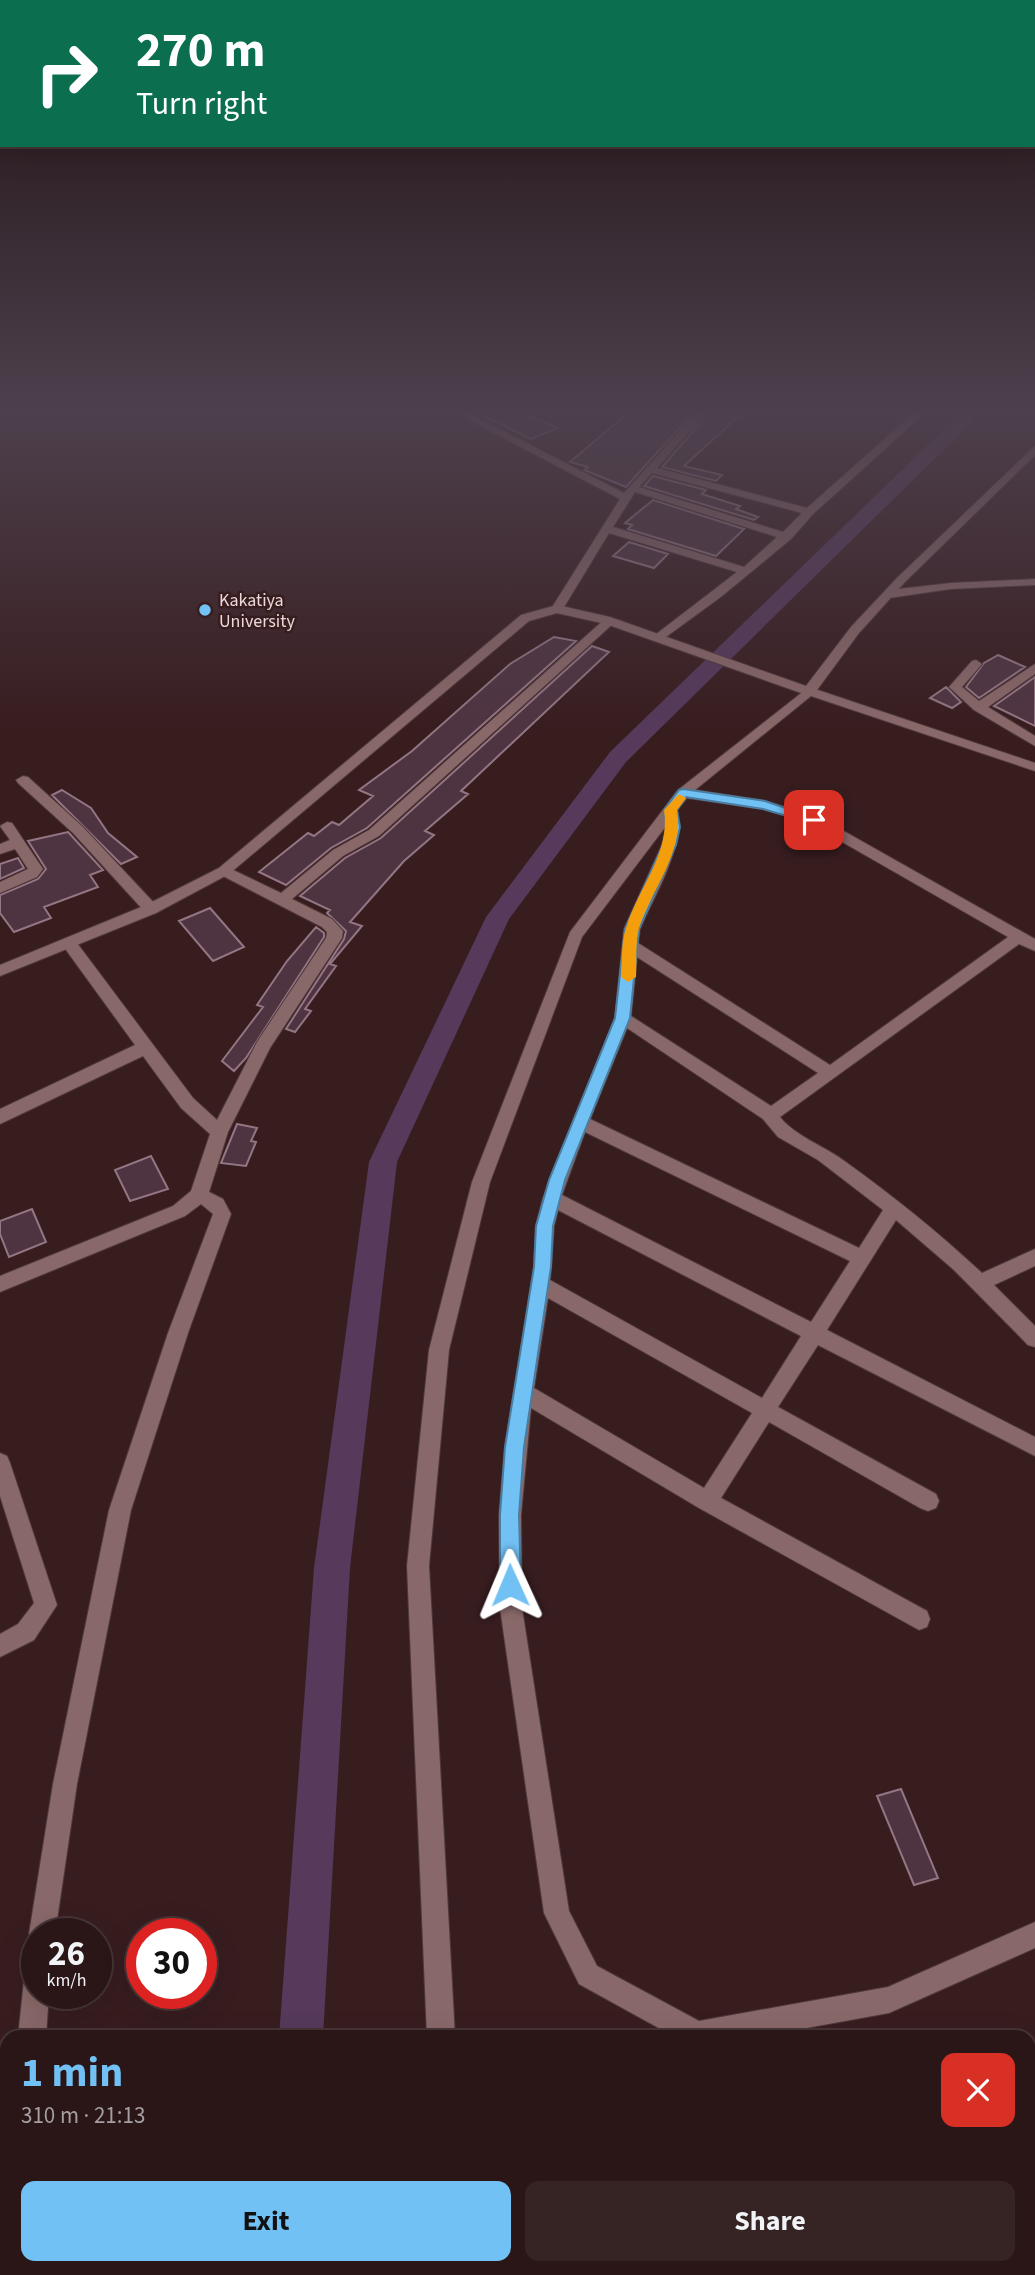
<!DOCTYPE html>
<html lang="en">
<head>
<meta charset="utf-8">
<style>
  :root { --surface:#2a1617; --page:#362324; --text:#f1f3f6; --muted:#a59fa1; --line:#463536; --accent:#72c1f5 }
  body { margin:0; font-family:"Source Sans 3",sans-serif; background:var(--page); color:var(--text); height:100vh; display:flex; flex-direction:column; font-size:26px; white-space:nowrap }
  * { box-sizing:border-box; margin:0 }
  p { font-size:23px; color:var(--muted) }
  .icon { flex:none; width:38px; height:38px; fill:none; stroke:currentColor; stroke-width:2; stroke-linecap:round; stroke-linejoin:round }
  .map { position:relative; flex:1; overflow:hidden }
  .details { position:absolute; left:0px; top:2030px; width:1036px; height:245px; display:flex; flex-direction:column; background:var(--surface); border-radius:21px 21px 0 0; box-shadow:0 7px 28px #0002,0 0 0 2px var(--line) }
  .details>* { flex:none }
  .top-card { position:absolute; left:0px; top:0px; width:1036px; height:147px; box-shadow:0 7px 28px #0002,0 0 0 2px var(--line); background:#0b6e4f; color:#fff; overflow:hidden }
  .speed { position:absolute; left:21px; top:1918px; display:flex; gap:14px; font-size:35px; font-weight:700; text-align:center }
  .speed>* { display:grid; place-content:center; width:91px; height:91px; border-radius:50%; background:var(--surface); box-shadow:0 7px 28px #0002,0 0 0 2px var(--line); line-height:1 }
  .speed small { font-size:18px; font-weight:400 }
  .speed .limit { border:10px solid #d22; background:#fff; color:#111 }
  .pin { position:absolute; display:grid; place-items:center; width:60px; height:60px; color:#fff; margin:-30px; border-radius:14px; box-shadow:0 4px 10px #0006 }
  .me { position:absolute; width:77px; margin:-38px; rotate:359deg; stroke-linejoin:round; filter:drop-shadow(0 0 5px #0008) }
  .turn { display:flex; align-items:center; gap:24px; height:147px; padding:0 21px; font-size:32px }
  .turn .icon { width:91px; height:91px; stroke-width:2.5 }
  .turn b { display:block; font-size:49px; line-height:60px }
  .round { display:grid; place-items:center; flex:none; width:74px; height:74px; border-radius:14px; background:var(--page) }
  .overview { display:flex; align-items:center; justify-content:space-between; height:119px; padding:0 21px }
  h1 { font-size:42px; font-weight:700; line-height:52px; color:var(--accent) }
  .primary-button { display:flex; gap:14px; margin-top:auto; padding:14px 21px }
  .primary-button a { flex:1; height:80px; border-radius:14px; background:var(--accent); color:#111; font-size:28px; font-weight:700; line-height:80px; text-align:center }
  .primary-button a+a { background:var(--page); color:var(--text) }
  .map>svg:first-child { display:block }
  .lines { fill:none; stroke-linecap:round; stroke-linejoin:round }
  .canal { fill:#56395b; fill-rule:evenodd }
  .building { fill:#4e3440; stroke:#937583; stroke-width:2 }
  .street-casing { stroke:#4f393b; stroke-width:2 }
  .secondary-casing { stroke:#4f393b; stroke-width:2 }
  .street { fill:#896869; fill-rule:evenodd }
  .secondary { fill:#896869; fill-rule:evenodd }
  .route { fill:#72c1f5; stroke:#4a7d9f; stroke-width:2 }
  .slow { fill:#f59e0b }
  .poi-dot { fill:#72c1f5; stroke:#381d1f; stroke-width:2.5 }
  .labels { text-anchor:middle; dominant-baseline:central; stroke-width:5; stroke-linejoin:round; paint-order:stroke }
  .far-poi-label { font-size:18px; fill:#ebd8d8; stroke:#381d1f; text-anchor:start }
</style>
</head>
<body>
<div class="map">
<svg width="1035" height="2275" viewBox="0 0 1035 2275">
  <rect width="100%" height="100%" fill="#381d1f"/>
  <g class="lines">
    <path class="canal" d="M962,412H978L970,424L626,762L509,919L397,1162L350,1568L323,2037H279L314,1568L369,1162L486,917L610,752Z
      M262,2268H310L309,2275H261Z"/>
  </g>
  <path class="building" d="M518,412L558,428L531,439L477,413Z
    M629,412H694L626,487L584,470L588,467L570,462Z
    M710,412H743L684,466L722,475L716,481L662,467Z
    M653,476L706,490L702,494L740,506L736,509L758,517L754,520L644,486Z
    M653,500L744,529L716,556L628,529L632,525L625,523Z
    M629,542L668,554L654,568L613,556Z
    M554,637L576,641L367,828L331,848L286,885L259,872L308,833L314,836L332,822L339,825L373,796L359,790L412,751L510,664Z
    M592,646L609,652L461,791L468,794L425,831L434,835L404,861L350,922L362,926L330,964L336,966L305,1009L311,1011L295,1032L286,1029L344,939L346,931L327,913L330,910L300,896L345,858L381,838Z
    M998,655L1025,667L979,698L966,687L984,663Z
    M1035,677V726L994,706Z
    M946,687L961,702L952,708L930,698Z
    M62,790L91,808L108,833L137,857L121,864L52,795Z
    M68,832L103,870L90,875L98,887L44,907L51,918L14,932L0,913V895L38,879L46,869L28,841Z
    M18,858L24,868L0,879V864Z
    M210,908L244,947L213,961L179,921Z
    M316,927L324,933V937L246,1058L234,1071L222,1061L263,1007L257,1005L287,961Z
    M237,1124L257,1128L251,1141L256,1142L246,1166L221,1163Z
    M151,1156L168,1189L130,1201L115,1170Z
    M32,1209L46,1242L9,1257L0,1234V1221Z
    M901,1789L938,1878L914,1885L877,1796Z"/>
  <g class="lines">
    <defs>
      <path id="street" d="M454,412H466L624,493L697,412H707L657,468L807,508L915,412H926L813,514L791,539L722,596L659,642L653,638L655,635L737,572L609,533L561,612H553L551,609L620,499ZM652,473L802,513L783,532L639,487ZM635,492L777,537L744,567L613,527Z
        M1035,579V585L951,589L889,598L883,594L889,590L951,583Z
        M606,618L616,621L379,836L343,856L292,899L332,919L343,931L342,938L270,1048L228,1132L209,1192L223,1199L231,1214L188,1333L131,1510L77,1784L55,1934H37V1945L33,1943L29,1934L53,1784L109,1510L168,1333L213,1214L201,1204L185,1216L0,1292V1276L173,1206L191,1191L210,1134L181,1108L143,1056L0,1124V1109L135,1045L61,943L69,938L74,939L193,1098L217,1120L257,1042L326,938L327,932L322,927L219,874V868H229L281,893L333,850L369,830Z
        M976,660L982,664L962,687L979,701L1035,664V674L988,707L1035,736V746L974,710L949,687L972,661Z
        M809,687L1035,763V771L811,696L695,790L765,801L819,817L1035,939V951L1019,944L780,1117C795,1136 824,1146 843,1160C892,1195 938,1232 982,1273L1035,1249V1266L994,1285L1035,1326V1347L1028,1345L954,1270L896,1220L827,1330L1035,1437V1456L818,1345L778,1407L936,1494L939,1501L936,1508L928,1511L920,1508L769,1422L721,1498L927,1611L930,1619L927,1627L919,1630L699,1508L531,1408L521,1515L522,1608L569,1911L597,1966L699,2021L888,1987L1035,1922V1948L889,2013L757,2037H675L579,1984L544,1913L500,1608L499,1515L505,1447L534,1267L536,1226L543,1198L615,1018L624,929L662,845L666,826L582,937L490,1182L449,1350L429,1566L455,2037H427L407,1566L429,1350L472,1182L570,932L678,790ZM687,798L763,809L809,823L1008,937L830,1065L638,943L640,929C655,893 684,850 677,810ZM637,957L818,1073L771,1106L631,1016ZM627,1028L763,1119L778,1137L818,1160L883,1210L859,1248L590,1119ZM585,1132L850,1261L811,1322L562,1195ZM558,1210L801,1336L762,1398L550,1280L554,1226ZM548,1298L752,1413L704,1488L534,1388Z
        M23,776L28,777L83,827L156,905L159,909L156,913H146L73,833L18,783L16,780Z
        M7,822L12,823L43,869L37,877L0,893V882L28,869L15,849L0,854V844L10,840L0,826Z
        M0,1453L7,1456L10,1463L57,1605L34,1640L0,1657V1634L18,1624L34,1603L0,1496Z
        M37,1967V1993H49L46,2037H18L24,1980L28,1971Z
        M7,2256V2268H29L28,2275H0V2266Z
        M437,2268H467L468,2275H438Z
        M900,2268H930L929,2275H899Z"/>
      <path id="secondary" d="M1035,446V455L905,582L859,633L814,694H804L606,624L557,613L529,621L229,874L156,913L0,976V965L146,905L219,868L521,615L557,605L610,617L806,686L851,627L897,578Z"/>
    </defs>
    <use href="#street" class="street-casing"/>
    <use href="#secondary" class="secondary-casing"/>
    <use href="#street" class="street"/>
    <use href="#secondary" class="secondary"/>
  </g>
  <linearGradient id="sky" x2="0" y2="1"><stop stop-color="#1f1011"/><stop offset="0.56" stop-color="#4d404d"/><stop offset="1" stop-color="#4d404d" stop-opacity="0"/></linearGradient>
  <rect width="1035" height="730" fill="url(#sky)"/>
  <path class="route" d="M683,789L765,801L820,820L814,824L763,809L686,797L677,810L680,827L676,845L639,929L630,1018L565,1180L553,1226L551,1267L524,1447L519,1515L521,1585L518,1592L510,1594L503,1592L500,1585V1515L505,1447L534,1267L536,1226L549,1180L615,1018L625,929L663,845L667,827L664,810L679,790Z"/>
  <path class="slow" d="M679,794L686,798L677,810C684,853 652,888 639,928C635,942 637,962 636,977L628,982L621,977C622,962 621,942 626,928C638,888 671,853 664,810Z"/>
  <circle class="poi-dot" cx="205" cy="610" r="7"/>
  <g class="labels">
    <g class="far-poi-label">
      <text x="219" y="600">Kakatiya<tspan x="219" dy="21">University</tspan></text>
    </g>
  </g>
</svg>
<div class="speed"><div>26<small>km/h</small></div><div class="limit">30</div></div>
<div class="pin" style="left:814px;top:820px;background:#d93025"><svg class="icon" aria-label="arrive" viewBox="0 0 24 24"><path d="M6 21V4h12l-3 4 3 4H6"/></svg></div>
<svg class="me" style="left:510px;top:1585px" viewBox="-20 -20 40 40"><path d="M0-17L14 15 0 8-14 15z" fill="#72c1f5" stroke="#fff" stroke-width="4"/></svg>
<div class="top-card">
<div class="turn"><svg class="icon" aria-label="right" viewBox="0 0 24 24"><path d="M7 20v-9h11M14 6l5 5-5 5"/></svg><div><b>270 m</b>Turn right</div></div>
</div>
<section class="details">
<div class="overview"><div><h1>1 min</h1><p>310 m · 21:13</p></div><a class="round" style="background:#d93025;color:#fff"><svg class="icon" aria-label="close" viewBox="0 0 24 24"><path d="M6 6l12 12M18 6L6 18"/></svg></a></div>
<div class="primary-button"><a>Exit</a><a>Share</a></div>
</section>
</div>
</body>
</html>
